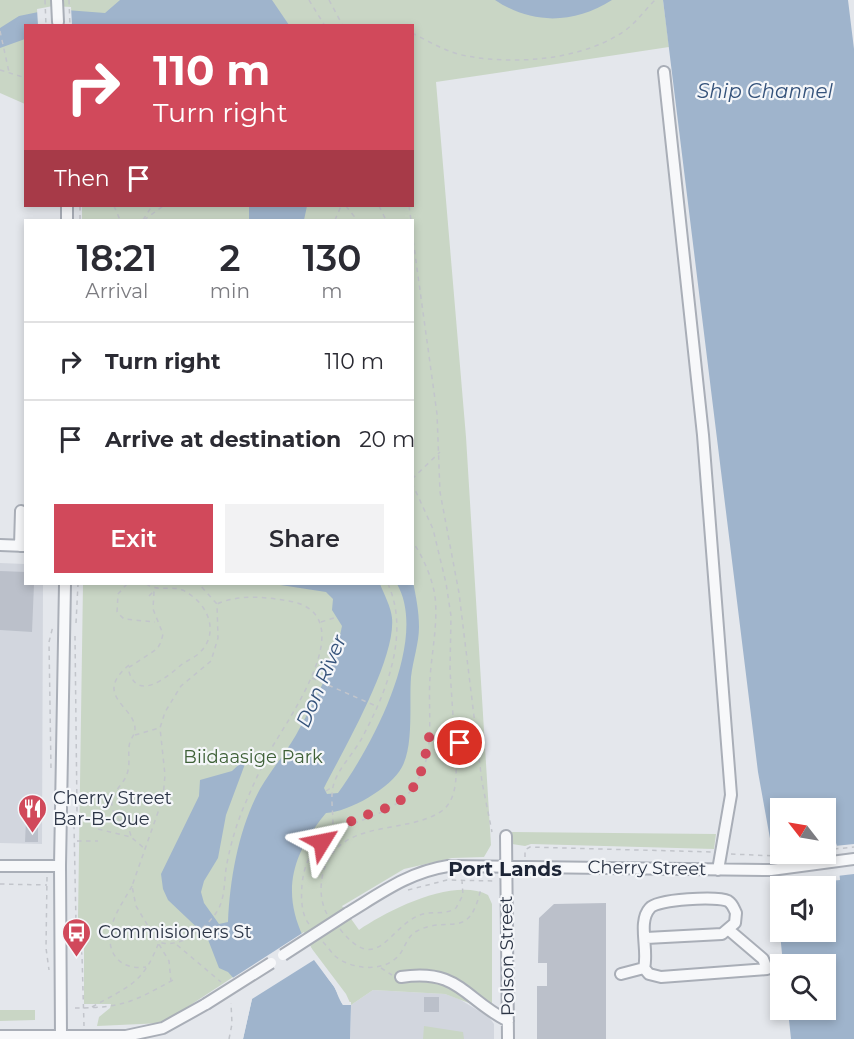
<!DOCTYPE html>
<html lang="en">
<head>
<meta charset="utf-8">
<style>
  :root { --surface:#fff; --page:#f2f2f3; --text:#2b2b33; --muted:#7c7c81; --line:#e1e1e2; --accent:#d1495b }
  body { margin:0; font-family:Montserrat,sans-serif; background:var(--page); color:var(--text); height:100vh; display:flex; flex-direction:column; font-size:22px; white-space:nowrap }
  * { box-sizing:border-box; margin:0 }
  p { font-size:20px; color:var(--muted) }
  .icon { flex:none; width:33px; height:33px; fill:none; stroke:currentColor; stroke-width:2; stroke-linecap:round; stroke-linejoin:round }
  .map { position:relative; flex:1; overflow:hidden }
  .sheet { position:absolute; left:24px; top:219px; width:390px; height:366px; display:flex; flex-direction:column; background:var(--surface); border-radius:0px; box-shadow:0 3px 9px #0003 }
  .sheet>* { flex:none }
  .guide { position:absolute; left:24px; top:24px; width:390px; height:183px; border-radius:0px; box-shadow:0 3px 9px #0003; background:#d1495b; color:#fff; overflow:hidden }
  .needle { width:39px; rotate:301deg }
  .controls { position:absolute; left:770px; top:798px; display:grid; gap:12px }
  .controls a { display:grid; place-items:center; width:66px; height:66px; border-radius:0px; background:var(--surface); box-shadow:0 3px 9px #0003; font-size:30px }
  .pin { position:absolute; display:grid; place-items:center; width:51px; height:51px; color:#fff; margin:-26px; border:3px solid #fff; border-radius:50%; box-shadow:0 2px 6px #0007 }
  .me { position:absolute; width:66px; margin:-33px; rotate:55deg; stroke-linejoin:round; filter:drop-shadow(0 0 4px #0008) }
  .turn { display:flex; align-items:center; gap:21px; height:126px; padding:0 30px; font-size:27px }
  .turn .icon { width:78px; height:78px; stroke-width:2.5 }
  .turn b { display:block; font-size:42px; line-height:51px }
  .then { display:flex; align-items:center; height:57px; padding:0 30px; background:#0003; gap:12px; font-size:22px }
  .eta { display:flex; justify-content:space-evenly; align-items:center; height:102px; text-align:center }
  .eta b { font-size:36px; font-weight:600; line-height:42px }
  .button { display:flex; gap:12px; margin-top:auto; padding:12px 30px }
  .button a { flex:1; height:69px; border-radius:0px; background:var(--accent); color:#fff; font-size:24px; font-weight:600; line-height:69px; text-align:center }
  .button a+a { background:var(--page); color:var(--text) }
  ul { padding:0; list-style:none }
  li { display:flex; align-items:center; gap:18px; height:78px; padding:0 30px; border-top:2px solid var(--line) }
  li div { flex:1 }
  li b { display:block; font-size:22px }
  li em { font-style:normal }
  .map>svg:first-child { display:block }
  .built { fill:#d2d6de }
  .green { fill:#c9d6c5 }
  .water { fill:#9fb4cc }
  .pier { fill:#e4e7ec }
  .building { fill:#bbc0ca }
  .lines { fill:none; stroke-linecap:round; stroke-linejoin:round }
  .minor-casing { stroke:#a9aeb7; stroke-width:14 }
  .path { stroke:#c2c5cb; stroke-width:1.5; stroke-dasharray:4.5 4.5; stroke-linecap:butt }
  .minor { stroke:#f7f8fa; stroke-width:10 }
  .minor-bridge-casing { stroke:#a9aeb7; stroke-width:14; stroke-linecap:butt }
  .path-bridge { stroke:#c2c5cb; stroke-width:1.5; stroke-dasharray:4.5 4.5; stroke-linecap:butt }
  .minor-bridge { stroke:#f7f8fa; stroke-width:10 }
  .route { stroke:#d1495b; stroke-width:10; stroke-dasharray:0 18 }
  .labels { text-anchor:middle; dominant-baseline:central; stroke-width:4.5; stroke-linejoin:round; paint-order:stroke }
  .park-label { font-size:18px; fill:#3f6138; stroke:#f4f6f9 }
  .poi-label { font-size:18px; fill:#2b3445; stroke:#f4f6f9; text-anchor:start }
  .street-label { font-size:18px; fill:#2b3445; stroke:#f4f6f9 }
  .water-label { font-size:20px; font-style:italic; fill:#34527a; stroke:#f4f6f9 }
  .neighbourhood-label { font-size:20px; font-weight:bold; fill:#1d2536; stroke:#f4f6f9 }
</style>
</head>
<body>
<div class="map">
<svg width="854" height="1039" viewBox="0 0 854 1039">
  <rect width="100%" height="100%" fill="#e4e7ec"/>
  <path class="built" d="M0,563L25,564L26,584H43L42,844L0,843Z
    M373,990L445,994L459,999L489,1017L494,1024V1039H350L351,1005Z"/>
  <path class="green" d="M0,0H663L669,47L436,82L466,437L491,845L484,857L452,858L404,869L342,906L359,930C388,910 454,877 488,895L492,904V1007L489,1017L469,1003L445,994L373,990L351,1005L346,994L300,933L163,1023L97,1026L99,1017L110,1008L111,1004H84V946L78,918L83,584H412V220H82V206H412V26H26L25,104L0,93Z
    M512,832L716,834L714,849L531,844L525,846L512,844Z
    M0,1010H35V1020L0,1021Z
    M424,1026L463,1032L464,1039H423Z"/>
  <path class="water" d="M120,0H272L289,25L26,26L25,39L0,48V28L19,16L53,9L105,13Z
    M495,0H612C574,24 532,25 495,0Z
    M663,0H848L854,49V1039H791L788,1010H825V964H783L776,892L780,887V932H825V886H782L840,880L837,846L836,843L825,844V808H780V850H773L771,844L758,772Z
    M249,206H307L304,220H249Z
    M413,582C416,597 419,611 419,627C419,643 413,660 411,677C409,702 414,745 402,767C391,788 349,812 326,813C273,877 287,922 333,985C337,991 338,998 343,1005H351L350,1039H243L252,999L228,972L219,968L207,937L168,900L163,889L161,874L199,796L200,780L232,771L248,756L226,815L218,858L204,881L201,892L204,903L219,924L228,922C230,877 239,828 260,789C271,770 285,754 296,735C315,701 335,664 342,626L332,610L333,599L326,592L274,584H380C384,594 391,607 392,618C396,660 343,750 324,788L327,794L338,793C372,746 429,640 397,584Z"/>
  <path class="pier" d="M53,6L71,7L72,25H38L37,9Z
    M854,844V874L837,876L834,846L825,847Z
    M304,932L316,958L338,986L340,996L345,1002H351V1005H343L335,988L314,960L252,999L243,1039H240L248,1000L231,979Z"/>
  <path class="building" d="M0,571L26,572V584H34L32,632L0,630Z
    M26,820H38V842H25Z
    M606,903V1039H537V986H547V963H538L539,918L554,904Z
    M424,997H439V1012H424Z"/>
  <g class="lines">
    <defs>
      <path id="minor" d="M57,0L58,22
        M664,72L703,435L731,795L718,870
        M67,206V220
        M0,545L26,546
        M20,546L21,511
        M506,836L508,1039
        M0,866H60
        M348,913C381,893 409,872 448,866L771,870L854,859
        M644,968L649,974L661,977L767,969L763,959L729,930
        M621,974L644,968C649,950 637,922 650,908C657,899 718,896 728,901C733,904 734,909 736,913L735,923L722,934L646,938
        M401,977C459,968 464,999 508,1021
        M0,1036H126L163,1028L206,1004
        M61,1036L60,866L65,584"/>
    </defs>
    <use href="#minor" class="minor-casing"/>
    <path class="path" d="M45,0L46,26
      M69,0L70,26
      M309,0L325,26
      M329,0L343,26
      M0,31L9,72
      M412,33C430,42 448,53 467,56C515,65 581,60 623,32C636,23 644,11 655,0
      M0,70L26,78
      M80,206V220
      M114,206L120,220
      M346,206L357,220
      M379,206L386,220
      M409,206L411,220
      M143,220L152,206
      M144,220L163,206
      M335,220L341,206
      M412,232L437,414L440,492L459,593L482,782L492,832
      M412,479L440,452
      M412,483L433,529L446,583L451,616L450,670L454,731
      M127,584L118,594L117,612L124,619L155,622
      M146,584C161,594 175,581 192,596C212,611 218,638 197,655C192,659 186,661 181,665C167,677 136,704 128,668L157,649L161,642L163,634L153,609L154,592L158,589
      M149,596L153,592
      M321,622L337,617
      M76,623L78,584
      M75,636L77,811L74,825L76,923L82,955L84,1026
      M129,665C92,696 135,706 135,729C135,734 132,737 130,742C127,752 131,763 127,774C123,786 110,792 112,807C114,820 130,824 131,837
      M312,678L376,706
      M135,735L159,728
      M429,737L477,747
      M51,768L49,642L53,626
      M326,791L332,787
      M98,829L131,837L145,849
      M332,833C335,817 329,798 334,783C340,766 355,752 363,736C387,691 410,633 388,584
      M77,841H98
      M825,850L854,847
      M731,854L776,856L798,854
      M525,857V850L530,847L711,852
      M47,877L46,948L49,970
      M0,884L47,885
      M132,886C125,899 116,911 112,925C104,951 119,971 146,967
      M408,890L447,880L495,881
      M327,914C321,903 320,890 322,878C334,815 407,837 443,810C458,798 457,771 455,753
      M309,924C301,914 301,897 302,885C308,813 386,831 415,785C418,779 423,771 425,764C433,738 428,705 430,678C432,650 438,624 435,596C432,578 423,556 412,541
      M340,929C378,977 388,927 420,915C432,910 444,916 456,908L463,895L462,881
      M323,942C327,946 331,952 335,956C350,969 380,972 395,959C405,952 405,937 417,931C449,914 469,943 481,888
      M177,945L221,982
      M381,968L392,975
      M171,982L169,961L136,906L132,886L163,798L165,775L160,728L165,712L181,686L211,661L218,638L217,604L199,584
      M92,1007C129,986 143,984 159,942C180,949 204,930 216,913C225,900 224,884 226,869C229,850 235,829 242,811C251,790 260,769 271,749C290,716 364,614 289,601C266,597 239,594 217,604
      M75,1008C122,1008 133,1002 173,980
      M229,1039L232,1024L231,1003"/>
    <use href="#minor" class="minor"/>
    <defs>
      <path id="minor-bridge" d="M283,955L348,913
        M206,1004L271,963"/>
    </defs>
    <use href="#minor-bridge" class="minor-bridge-casing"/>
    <path class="path-bridge" d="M454,731L455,753"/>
    <use href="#minor-bridge" class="minor-bridge"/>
  </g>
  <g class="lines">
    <path class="route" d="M322,842C368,795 419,830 428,737L460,743"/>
  </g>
  <defs>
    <symbol id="restaurant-pin" viewBox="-11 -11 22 30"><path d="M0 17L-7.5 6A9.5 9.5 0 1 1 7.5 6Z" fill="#d1495b" stroke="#f4f6f9"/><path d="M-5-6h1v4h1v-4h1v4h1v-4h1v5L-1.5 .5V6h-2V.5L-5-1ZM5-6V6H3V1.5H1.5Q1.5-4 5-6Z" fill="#fff"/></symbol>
    <symbol id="bus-pin" viewBox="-11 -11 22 30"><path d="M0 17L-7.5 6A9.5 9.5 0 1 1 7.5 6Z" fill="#d1495b" stroke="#f4f6f9"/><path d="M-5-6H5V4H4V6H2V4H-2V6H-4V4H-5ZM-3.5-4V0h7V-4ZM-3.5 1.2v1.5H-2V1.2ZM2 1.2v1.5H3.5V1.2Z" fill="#fff"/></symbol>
  </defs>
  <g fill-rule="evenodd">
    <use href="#restaurant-pin" x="16" y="792" width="33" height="45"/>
    <use href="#bus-pin" x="60" y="916" width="33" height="45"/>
  </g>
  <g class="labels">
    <g class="park-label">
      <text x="253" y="757">Biidaasige Park</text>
    </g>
    <g class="poi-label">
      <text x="53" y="798">Cherry Street<tspan x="53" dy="21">Bar-B-Que</tspan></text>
      <text x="98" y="932">Commisioners St</text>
    </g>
    <g class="street-label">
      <text transform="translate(647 868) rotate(1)">Cherry Street</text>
      <text transform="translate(507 956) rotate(-91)">Polson Street</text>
    </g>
    <g class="water-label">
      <text x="765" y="91">Ship Channel</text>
      <text transform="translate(321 681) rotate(-67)">Don River</text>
    </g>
    <g class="neighbourhood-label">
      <text x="505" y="869">Port Lands</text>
    </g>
  </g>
</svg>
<div class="controls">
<a><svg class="needle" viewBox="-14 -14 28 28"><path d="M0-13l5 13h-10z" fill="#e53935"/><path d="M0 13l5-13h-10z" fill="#7c7c81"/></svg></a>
<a><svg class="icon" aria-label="sound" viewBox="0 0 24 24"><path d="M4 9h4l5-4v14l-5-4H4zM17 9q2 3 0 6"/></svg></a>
<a><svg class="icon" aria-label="search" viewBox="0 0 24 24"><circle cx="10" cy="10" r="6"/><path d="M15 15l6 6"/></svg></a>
</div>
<div class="pin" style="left:460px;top:743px;background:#d93025"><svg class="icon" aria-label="arrive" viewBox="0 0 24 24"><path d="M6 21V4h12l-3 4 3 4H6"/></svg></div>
<svg class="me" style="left:322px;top:842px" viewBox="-20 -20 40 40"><path d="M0-17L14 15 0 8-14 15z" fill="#d1495b" stroke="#fff" stroke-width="4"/></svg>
<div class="guide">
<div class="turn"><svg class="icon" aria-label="right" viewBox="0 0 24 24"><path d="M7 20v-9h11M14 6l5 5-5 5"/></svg><div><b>110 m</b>Turn right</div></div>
<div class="then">Then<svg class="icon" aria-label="arrive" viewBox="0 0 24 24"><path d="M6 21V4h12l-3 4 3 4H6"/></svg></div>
</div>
<section class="sheet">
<div class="eta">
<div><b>18:21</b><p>Arrival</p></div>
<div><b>2</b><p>min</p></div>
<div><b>130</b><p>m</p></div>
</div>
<ul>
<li><svg class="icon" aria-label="right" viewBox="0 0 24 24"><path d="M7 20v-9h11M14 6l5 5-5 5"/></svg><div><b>Turn right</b></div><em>110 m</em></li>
<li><svg class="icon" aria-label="arrive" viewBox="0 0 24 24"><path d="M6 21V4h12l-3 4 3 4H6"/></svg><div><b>Arrive at destination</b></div><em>20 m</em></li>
</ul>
<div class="button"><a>Exit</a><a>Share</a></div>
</section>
</div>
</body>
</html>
